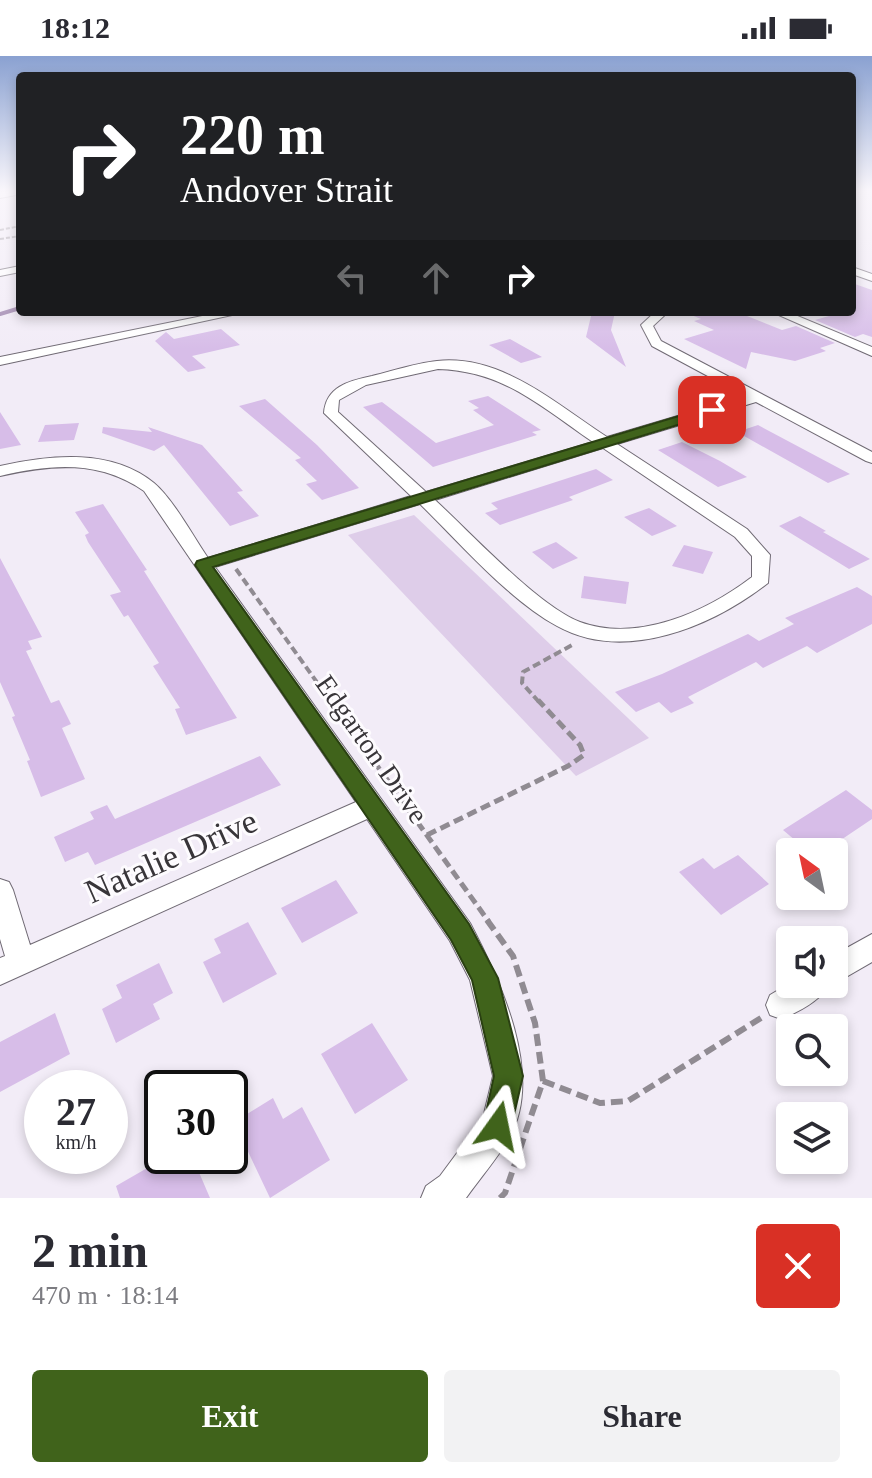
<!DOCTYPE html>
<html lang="en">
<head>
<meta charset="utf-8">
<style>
  :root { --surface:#fff; --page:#f2f2f3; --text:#2b2b33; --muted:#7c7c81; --accent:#40631b }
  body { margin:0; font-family:"Times New Roman",serif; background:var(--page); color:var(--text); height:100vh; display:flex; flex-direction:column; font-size:30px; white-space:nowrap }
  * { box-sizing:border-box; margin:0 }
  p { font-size:26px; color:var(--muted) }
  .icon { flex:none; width:44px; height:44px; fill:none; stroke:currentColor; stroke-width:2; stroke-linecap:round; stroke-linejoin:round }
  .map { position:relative; height:1142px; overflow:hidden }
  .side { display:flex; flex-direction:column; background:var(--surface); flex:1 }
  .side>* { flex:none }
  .guide { position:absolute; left:16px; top:16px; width:840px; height:244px; border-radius:8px; box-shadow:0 4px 12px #0003; background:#202124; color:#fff; overflow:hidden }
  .needle { width:52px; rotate:327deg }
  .controls { position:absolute; left:776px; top:782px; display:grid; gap:16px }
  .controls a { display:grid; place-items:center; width:72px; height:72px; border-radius:8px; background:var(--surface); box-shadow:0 4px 12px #0003; font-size:40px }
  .speed { position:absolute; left:24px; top:1014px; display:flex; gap:16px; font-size:40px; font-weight:700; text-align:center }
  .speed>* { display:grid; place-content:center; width:104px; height:104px; border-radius:50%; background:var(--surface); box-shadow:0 4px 12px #0003; line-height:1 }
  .speed small { font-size:20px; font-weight:400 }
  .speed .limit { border:4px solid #111; border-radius:12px; background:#fff; color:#111 }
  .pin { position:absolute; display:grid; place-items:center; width:68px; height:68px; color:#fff; margin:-34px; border-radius:16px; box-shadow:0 4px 12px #0006 }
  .me { position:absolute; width:88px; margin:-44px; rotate:12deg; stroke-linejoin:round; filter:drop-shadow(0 0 6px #0008) }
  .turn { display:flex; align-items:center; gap:28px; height:168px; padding:0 32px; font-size:36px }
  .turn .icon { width:104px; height:104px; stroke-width:2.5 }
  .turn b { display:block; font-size:56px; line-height:68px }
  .lanes { display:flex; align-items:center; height:76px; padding:0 32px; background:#0003; justify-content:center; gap:40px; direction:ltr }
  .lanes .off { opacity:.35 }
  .round { display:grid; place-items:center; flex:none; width:84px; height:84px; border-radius:8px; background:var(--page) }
  .headline { display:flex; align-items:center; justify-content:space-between; height:136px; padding:0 32px }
  h1 { font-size:48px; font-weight:600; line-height:60px }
  .action { display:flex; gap:16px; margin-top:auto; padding:16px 32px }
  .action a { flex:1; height:92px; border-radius:8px; background:var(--accent); color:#fff; font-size:32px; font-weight:600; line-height:92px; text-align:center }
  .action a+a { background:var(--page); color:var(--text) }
  .status { display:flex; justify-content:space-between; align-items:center; height:56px; padding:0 40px; background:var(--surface); direction:ltr }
  .status svg { height:22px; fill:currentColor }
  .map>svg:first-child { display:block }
  .green { fill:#decde9 }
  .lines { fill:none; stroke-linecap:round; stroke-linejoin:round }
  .stream { stroke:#9e85ae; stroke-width:4 }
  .building { fill:#d7bde8 }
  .minor-casing { stroke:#706a74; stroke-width:2 }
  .path-far3 { stroke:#908b92; stroke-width:2; stroke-dasharray:4 2; stroke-linecap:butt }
  .path-far2 { stroke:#908b92; stroke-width:4; stroke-dasharray:8 4; stroke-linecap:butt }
  .path-far1 { stroke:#908b92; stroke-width:5; stroke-dasharray:10 5; stroke-linecap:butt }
  .path { stroke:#908b92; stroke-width:6; stroke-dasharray:12 6; stroke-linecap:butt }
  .minor { fill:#fff; fill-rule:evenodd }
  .route { fill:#40631b; stroke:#2a4012; stroke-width:2 }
  .labels { text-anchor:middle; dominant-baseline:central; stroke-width:6; stroke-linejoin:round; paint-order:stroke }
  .street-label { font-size:28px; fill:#383539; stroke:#fdfbfe }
  .near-street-label { font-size:34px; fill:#383539; stroke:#fdfbfe }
</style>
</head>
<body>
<div class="status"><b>18:12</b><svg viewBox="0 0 49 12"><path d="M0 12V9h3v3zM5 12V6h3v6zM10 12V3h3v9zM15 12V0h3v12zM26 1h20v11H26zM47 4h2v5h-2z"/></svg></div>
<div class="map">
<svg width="872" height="1142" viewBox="0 0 872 1142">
  <rect width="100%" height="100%" fill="#f2ecf7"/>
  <path class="green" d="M414,459L649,682L576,720L348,479Z"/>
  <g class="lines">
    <path class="stream" d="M0,258L20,252"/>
  </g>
  <path class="building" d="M852,227L872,234V281L863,278L855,281L815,264L829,260L824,258L832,256H852Z
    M592,256H615L611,274L626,311L586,281Z
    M684,256H737L782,274L796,270L835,287L820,292L826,295L795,305L751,296L746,313L684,283L714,274L694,265L701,263Z
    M221,273L240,289L192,300L206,312L188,316L155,285L166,276L174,283Z
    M510,283L542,301L521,307L489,289Z
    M488,340L541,374L532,376L537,379L433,411L363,351L382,346L436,387L494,369L473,354L479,352L468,345Z
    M265,343L317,389L359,432L322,444L306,428L317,425L295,404L301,402L239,350Z
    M0,356L21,389L0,393Z
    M79,367L74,384L38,386L45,369Z
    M758,369L850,418L828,427L737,376Z
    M103,371L152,376L148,371L202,389L243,435L237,436L259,460L230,470L164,389L154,395L102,377Z
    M682,386L720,405L747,421L718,431L658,394Z
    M596,413L613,424L569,441L573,444L500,469L485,457L498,453L491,447Z
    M103,448L147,514L144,515L237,662L186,679L175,653L180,652L153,610L159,607L128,559L124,561L110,539L121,536L88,486L85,479L89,477L75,456Z
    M649,452L677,470L652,480L624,461Z
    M800,460L826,475L823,476L870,503L849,513L779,470Z
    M556,486L578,502L553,513L532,496Z
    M684,489L713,496L703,518L672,510Z
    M0,502L42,581L28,585L32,593L26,595L51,647L59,644L71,668L62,672L85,723L41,741L27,705L30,704L12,661L15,660L0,626Z
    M584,520L629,526L626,548L581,542Z
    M857,531L872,540V568L817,597L807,590L763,612L756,606L688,641L694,647L671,657L659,646L636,656L615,636L662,618L748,578L759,585L794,568L785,562Z
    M260,700L281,729L95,809L88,796L65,806L54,781L94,763L90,756L107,749L115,763Z
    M846,734L872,754V763L823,796H809L783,774Z
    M738,799L769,828L721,859L679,816L703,802L714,813Z
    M336,824L358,857L302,887L281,852Z
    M248,866L277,918L223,947L203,906L221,897L214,883Z
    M159,907L173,937L153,948L160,963L116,987L102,953L122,942L116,929Z
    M55,957L70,998L0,1036V986Z
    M372,967L408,1024L355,1058L321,998Z
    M273,1042L283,1063L302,1051L330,1104L270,1142L234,1066Z
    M168,1100H192L210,1142H120L116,1130Z"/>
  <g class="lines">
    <defs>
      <path id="minor" d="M16,135V139L0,142V136Z
        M20,210V216L0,220V214Z
        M852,211L872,218V225L852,218Z
        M222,256H246L0,309V301Z
        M655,256H668L653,270L661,285L872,396V407L866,405L756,346L617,388L747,473L770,499L768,527C713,570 625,608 557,570C509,544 460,487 420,448L215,511L470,867C500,924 545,1020 509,1082C497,1103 480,1122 466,1142H421L426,1130L440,1120L483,1062L493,1020L470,924L450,885L367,763L0,929V902L5,900L0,883V823L9,826L13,834L30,889L356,746L144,435C99,404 52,408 0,420V410C50,399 111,392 154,427C173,443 193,480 208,502L411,440L324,357C326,331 348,325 372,320C393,315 416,307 437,305C502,298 557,349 607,381L745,340L652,290L641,269ZM438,313C504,315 540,350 593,386L426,436L338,356L339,344L366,329ZM603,392L735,481L752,500V521C706,556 638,587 580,566C538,550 470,476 435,444Z
        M772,256H788L872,291V300Z
        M872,878V906L834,928V899Z
        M790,927V928H829C821,945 798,956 781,963L770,959L766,949L770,939Z"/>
    </defs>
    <use href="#minor" class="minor-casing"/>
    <path class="path-far3" d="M0,174L20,170
      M0,183L20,180"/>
    <path class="path-far2" d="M236,513L331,646
      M539,646L522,627L523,616L574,588"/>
    <path class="path-far1" d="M330,644L489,866
      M427,779L568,710L584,699L580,689L538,644"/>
    <path class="path" d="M487,864L513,900L535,967L543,1025L505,1137L500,1142
      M543,1025L600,1047L628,1045L761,962"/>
    <use href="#minor" class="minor"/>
  </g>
  <linearGradient id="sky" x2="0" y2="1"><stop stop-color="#8aa1d1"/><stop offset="0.46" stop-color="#f9f6fb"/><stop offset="1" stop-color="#f9f6fb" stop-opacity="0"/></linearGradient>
  <rect width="872" height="293" fill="url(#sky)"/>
  <path class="route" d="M712,350L719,354L717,357L213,511L469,868L498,922L523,1020L509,1080L498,1085L488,1080L483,1070L494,1020L472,924L451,884L195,509L197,505Z"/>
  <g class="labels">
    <g class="street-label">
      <text transform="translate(372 693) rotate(55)">Edgarton Drive</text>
    </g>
    <g class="near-street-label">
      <text transform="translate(171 800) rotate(-24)">Natalie Drive</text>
    </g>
  </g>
</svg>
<div class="controls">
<a><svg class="needle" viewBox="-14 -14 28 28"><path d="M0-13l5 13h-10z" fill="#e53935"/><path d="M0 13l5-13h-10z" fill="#7c7c81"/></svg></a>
<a><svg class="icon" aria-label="sound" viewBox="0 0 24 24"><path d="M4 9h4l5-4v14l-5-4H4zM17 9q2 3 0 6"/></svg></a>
<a><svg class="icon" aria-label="search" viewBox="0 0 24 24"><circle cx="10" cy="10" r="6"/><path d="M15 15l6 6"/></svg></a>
<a><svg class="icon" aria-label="layers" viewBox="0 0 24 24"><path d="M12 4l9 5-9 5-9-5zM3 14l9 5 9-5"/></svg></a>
</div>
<div class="speed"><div>27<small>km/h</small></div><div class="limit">30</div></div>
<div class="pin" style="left:712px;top:354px;background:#d93025"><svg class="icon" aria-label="arrive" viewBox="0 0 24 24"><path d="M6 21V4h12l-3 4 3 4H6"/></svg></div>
<svg class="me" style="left:498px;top:1070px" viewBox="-20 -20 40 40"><path d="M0-17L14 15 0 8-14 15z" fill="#40631b" stroke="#fff" stroke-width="4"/></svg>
<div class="guide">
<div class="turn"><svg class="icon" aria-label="right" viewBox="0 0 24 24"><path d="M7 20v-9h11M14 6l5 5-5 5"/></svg><div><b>220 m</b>Andover Strait</div></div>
<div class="lanes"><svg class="icon off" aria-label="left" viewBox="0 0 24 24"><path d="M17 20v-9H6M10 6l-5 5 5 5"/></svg><svg class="icon off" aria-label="ahead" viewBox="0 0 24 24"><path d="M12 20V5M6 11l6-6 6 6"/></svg><svg class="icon" aria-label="right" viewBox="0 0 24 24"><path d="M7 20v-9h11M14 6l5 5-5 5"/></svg></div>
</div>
</div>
<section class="side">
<div class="headline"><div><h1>2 min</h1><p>470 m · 18:14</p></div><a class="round" style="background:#d93025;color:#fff"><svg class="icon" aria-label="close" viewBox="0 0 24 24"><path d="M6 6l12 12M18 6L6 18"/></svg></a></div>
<div class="action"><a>Exit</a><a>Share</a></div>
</section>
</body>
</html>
